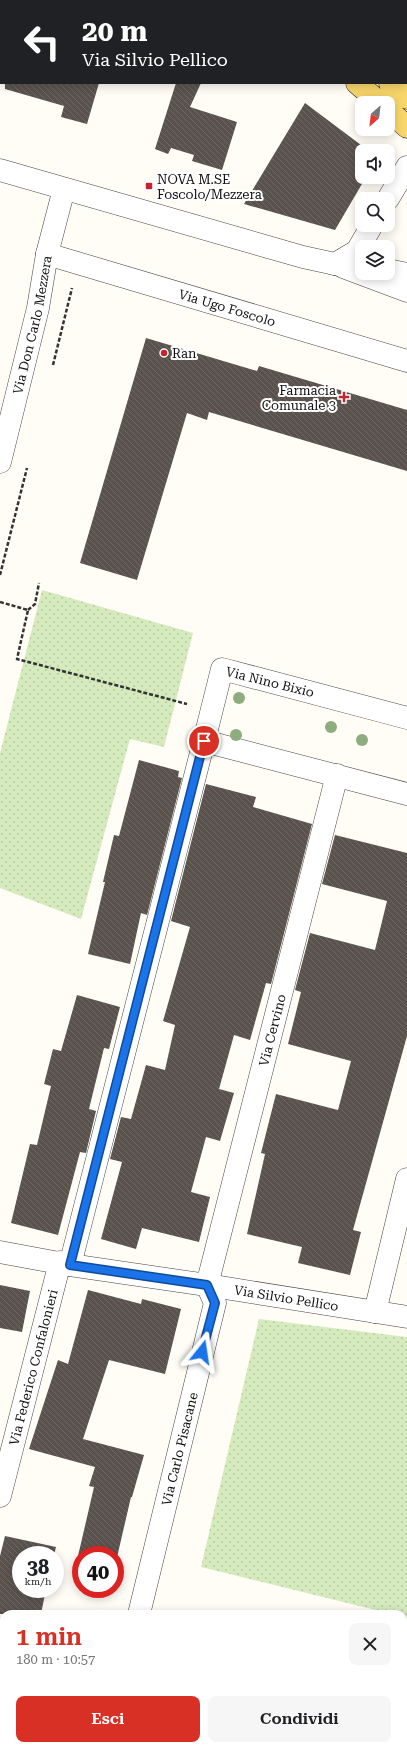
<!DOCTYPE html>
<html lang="it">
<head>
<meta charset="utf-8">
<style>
  :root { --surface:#fff; --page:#f6f6f6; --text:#202124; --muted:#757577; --accent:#d93025 }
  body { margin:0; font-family:"Roboto Serif",serif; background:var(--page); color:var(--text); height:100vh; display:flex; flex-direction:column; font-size:15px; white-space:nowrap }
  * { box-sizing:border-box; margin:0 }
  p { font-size:13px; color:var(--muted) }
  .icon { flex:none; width:22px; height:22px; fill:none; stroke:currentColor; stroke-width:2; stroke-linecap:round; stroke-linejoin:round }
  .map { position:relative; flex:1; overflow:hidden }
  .details { position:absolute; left:0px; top:1610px; width:407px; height:140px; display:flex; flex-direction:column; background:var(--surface); border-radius:12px 12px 0 0; box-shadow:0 2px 10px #0003 }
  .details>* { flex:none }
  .guide { position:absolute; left:0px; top:0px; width:407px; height:84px; box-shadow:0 2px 10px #0003; background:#202124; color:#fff; overflow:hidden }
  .needle { width:26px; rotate:208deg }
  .tools { position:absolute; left:355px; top:96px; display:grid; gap:8px }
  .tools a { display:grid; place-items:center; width:40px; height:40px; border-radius:8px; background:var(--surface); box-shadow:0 2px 10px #0003; font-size:20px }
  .speed { position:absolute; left:12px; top:1546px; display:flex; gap:8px; font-size:20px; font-weight:700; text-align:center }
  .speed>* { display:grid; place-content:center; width:52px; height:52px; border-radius:50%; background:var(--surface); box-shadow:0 2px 10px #0003; line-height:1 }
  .speed small { font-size:10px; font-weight:400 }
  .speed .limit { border:6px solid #d22; background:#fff; color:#111 }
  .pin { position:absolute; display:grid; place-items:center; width:34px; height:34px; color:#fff; margin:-17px; border:2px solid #fff; border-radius:50%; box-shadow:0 1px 4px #0007 }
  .me { position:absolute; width:44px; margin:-22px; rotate:15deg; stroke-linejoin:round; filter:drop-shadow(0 0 3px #0008) }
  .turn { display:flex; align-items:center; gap:14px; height:84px; padding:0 16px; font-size:18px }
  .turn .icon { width:52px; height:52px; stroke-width:2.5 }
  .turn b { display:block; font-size:28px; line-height:34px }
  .round { display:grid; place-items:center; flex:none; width:42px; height:42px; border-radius:8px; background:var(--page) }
  .overview { display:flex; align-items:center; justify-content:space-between; height:68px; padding:0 16px }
  h1 { font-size:24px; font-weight:600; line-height:30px; color:var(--accent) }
  .primary-button { display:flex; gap:8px; margin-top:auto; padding:8px 16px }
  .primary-button a { flex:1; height:46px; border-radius:8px; background:var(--accent); color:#fff; font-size:16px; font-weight:600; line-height:46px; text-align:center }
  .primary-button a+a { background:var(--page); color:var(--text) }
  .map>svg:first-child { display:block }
  .park { fill:url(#park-dots) }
  .building { fill:url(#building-back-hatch) }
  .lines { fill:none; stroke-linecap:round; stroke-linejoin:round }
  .minor-casing { stroke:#444; stroke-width:23 }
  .major-casing { stroke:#222; stroke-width:23 }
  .path { stroke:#333; stroke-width:2.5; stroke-dasharray:4 2; stroke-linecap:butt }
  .minor { stroke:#fff; stroke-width:22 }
  .major { stroke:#f9d66b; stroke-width:22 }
  .tree { fill:#8dad7f }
  .route-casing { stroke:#114b97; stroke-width:10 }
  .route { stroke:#1a73e8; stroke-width:7 }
  .poi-dot { fill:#c4262e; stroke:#fff; stroke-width:1.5 }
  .labels { text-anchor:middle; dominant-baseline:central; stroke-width:4; stroke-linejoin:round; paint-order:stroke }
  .poi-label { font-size:13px; fill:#111; stroke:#fff; text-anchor:start }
  .street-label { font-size:13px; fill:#111; stroke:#fff }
</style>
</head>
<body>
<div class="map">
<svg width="407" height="1750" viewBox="0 0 407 1750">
  <defs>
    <pattern id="park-dots" width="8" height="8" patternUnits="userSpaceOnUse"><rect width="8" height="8" fill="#d5ebbd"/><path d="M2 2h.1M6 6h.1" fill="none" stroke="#b6c8a1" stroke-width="1.8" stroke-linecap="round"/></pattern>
    <pattern id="building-back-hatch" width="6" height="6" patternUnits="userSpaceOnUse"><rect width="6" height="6" fill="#5a524d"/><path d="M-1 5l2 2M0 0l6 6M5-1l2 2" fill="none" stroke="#6d6662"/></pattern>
  </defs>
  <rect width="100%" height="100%" fill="#fffdf5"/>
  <path class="park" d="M42,590L193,633L164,747L130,739L81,919L0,888V753Z
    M259,1319L407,1337V1618L403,1617V1614H392L201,1567Z"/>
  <path class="building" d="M5,83H99L87,124L61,117L64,106L5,89Z
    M176,83H201L190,107L237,122L222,170L192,161L194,155L171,148L168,154L155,149Z
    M305,103L369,151H362V177H366L335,230L244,204Z
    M146,338L257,371L259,366L407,410V471L209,412L207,420L187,413L137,580L80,563Z
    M139,760L179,771L178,777L182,778L147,915L141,913L130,964L88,954L105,882H103L114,835L119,836Z
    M206,784L256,797L253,807L312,824L271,984L266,983L250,1040L234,1035L219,1089L234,1093L220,1141L206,1137L191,1192L210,1197L199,1242L142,1228L136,1249L101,1239L122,1162L110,1159L121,1117L131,1119L146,1065L165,1070L175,1025L163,1021L190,927L171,921Z
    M335,835L407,853V1036L353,1230L361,1232L350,1275L298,1263L302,1247L247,1234L265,1154L261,1153L276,1094L338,1110L351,1061L288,1044L301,992L295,990L310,933L375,950L387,901L322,884Z
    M77,995L120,1007L109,1049L104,1048L89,1109L96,1111L86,1153L80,1152L58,1235L11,1223L30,1144L37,1145L51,1086L44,1084L53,1049L61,1051Z
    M0,1285L30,1291L22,1332L0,1328Z
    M88,1290L141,1304L142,1299L181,1309L165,1374L109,1360L83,1439L144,1455L132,1497H131L115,1566V1555H81V1570L75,1569L94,1487L89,1486L95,1467L29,1449L58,1360L68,1364Z
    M5,1536L56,1547L54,1555H21V1589H46L41,1614H0V1556Z"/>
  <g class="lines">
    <defs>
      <g id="minor">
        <path d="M0,170L303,257L335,264L362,266"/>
        <path d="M388,199L407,167"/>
        <path id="s1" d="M47,254L407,361"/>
        <path d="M335,264L357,251L372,225"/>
        <path d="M343,267L407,291"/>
        <path d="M388,270L407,274"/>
        <path id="s2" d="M0,462L38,308L47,254L64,189"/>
        <path d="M407,718L222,669L204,741L407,794"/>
        <path id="s3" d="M0,1252L70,1265L207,1285L407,1317"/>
        <path d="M70,1265L204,741"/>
        <path d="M375,1312L407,1179"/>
        <path id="s4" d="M0,1496L60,1262"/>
        <path id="s5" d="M139,1614L215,1303L207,1285L337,775"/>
        <path d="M106,1750L107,1746"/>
      </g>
      <path id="major" d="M272,0L274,1
        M357,83L380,103
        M390,83L407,98
        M388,110L407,127"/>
    </defs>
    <use href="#minor" class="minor-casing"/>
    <use href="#major" class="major-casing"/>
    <path class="path" d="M53,365L72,288
      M0,575L27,468
      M0,602L28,610L17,659L187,704
      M28,610L35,604L39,583"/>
    <use href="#minor" class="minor"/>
    <use href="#major" class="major"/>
  </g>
  <g class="tree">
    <circle cx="239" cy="698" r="6"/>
    <circle cx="331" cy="727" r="6"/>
    <circle cx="236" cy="735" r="6"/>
    <circle cx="362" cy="740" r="6"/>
  </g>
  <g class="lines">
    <defs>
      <path id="route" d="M202,1352L215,1303L207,1285L70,1265L204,741"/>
    </defs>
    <use href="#route" class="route-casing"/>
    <use href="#route" class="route"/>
  </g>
  <g class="poi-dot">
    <rect x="145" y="182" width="8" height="8" rx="2"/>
    <circle cx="164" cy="353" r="4"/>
    <path d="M342 391h4v4h4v4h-4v4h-4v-4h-4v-4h4z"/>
  </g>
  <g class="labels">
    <g class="poi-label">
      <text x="157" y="179">NOVA M.SE<tspan x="157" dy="15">Foscolo/Mezzera</tspan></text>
      <text x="172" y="353">Ran</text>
      <text x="336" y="390" text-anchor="end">Farmacia<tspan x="336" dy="15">Comunale 3</tspan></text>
    </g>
    <g class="street-label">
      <text stroke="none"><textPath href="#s1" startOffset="188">Via Ugo Foscolo</textPath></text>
      <text stroke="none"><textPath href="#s2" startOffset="141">Via Don Carlo Mezzera</textPath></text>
      <text transform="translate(270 682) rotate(14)">Via Nino Bixio</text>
      <text stroke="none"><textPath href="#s5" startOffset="603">Via Cervino</textPath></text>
      <text stroke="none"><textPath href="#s3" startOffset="290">Via Silvio Pellico</textPath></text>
      <text stroke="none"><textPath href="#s4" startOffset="133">Via Federico Confalonieri</textPath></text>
      <text stroke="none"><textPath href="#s5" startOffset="170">Via Carlo Pisacane</textPath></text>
    </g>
  </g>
</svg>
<div class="tools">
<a><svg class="needle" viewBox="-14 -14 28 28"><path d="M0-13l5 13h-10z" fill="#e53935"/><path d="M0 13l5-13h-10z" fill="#757577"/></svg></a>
<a><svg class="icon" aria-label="sound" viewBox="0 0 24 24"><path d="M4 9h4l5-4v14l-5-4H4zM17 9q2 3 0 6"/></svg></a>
<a><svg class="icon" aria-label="search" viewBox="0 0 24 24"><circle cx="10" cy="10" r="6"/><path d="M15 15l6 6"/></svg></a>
<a><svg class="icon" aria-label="layers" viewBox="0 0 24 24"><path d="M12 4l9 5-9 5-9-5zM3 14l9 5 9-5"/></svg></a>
</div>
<div class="speed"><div>38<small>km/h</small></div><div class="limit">40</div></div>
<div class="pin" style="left:204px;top:741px;background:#d93025"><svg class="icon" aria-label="arrive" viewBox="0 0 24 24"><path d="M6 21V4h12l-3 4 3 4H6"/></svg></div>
<svg class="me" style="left:202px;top:1352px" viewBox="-20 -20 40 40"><path d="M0-17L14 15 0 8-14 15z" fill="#1a73e8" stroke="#fff" stroke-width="4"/></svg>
<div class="guide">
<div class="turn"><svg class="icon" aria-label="left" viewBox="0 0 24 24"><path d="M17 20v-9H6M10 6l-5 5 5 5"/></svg><div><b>20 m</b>Via Silvio Pellico</div></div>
</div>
<section class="details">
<div class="overview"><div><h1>1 min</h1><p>180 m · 10:57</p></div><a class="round"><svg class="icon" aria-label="close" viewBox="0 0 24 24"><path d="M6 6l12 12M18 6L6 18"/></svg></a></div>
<div class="primary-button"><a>Esci</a><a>Condividi</a></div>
</section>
</div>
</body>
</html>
